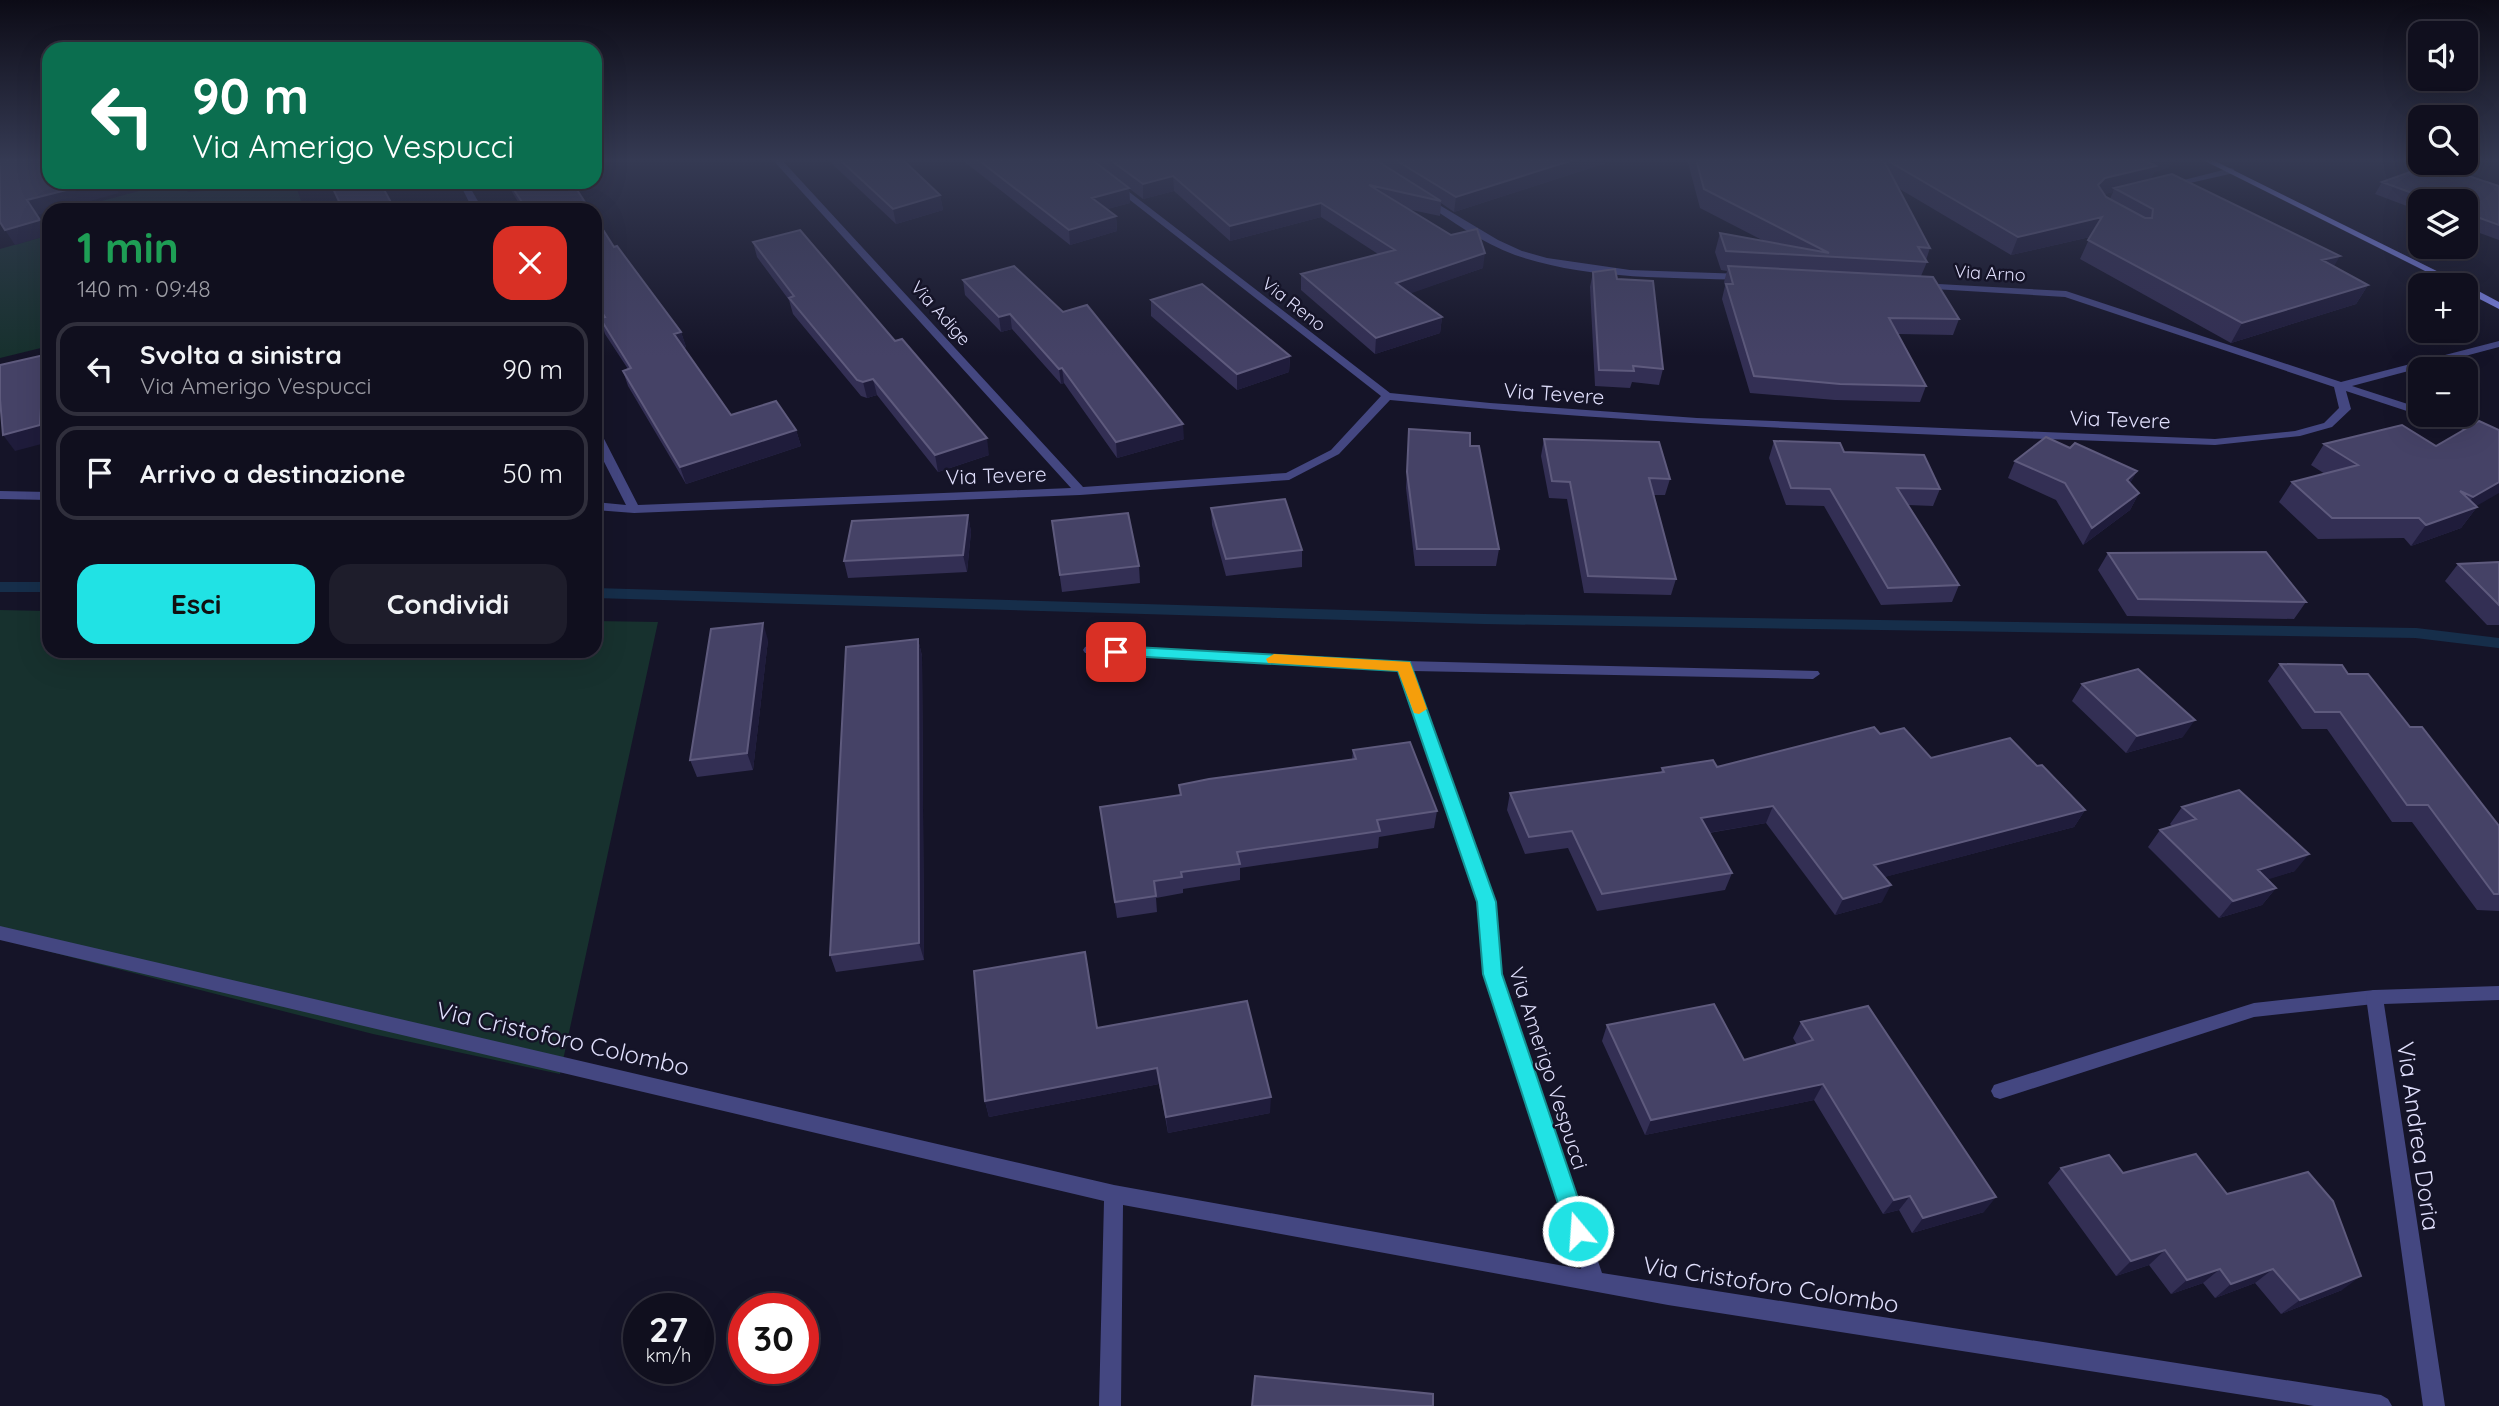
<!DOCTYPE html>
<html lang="it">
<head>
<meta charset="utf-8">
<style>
  :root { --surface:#100f1e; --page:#1e1d2b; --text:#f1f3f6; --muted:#9c9ca4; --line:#302f3c; --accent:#21e2e4 }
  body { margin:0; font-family:Quicksand,sans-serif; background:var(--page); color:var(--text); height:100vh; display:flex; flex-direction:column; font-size:26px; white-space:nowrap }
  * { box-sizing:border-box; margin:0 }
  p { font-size:23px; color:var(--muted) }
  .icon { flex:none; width:38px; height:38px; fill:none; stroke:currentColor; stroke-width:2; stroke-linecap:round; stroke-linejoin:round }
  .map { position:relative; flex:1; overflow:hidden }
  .details { position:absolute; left:42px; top:203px; width:560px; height:455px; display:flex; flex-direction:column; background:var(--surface); border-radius:21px; box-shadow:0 7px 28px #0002,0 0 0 2px var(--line) }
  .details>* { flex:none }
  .banner { position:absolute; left:42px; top:42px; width:560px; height:147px; border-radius:21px; box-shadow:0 7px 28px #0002,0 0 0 2px var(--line); background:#0b6e4f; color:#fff; overflow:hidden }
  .tools { position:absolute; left:2408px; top:21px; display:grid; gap:14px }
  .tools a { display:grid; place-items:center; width:70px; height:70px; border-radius:14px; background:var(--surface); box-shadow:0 7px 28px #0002,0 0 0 2px var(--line); font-size:35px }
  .speed { position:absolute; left:623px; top:1293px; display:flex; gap:14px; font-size:35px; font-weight:700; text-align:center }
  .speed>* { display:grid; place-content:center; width:91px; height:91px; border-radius:50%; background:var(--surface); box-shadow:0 7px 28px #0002,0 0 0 2px var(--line); line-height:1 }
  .speed small { font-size:18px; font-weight:400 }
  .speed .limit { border:10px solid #d22; background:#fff; color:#111 }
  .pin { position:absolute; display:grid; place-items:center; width:60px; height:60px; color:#fff; margin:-30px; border-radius:14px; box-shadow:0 4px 10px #0006 }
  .me { position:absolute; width:77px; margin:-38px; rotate:342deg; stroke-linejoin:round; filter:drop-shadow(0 0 5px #0008) }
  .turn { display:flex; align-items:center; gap:24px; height:147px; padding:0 35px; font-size:32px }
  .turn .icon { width:91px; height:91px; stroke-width:2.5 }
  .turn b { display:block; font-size:49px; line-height:60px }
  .round { display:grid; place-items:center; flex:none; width:74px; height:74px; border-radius:21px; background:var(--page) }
  .headline { display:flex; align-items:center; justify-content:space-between; height:119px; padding:0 35px }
  h1 { font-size:42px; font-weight:800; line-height:52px; color:#1e9e55 }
  .action { display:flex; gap:14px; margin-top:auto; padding:14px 35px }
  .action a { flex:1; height:80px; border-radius:21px; background:var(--accent); color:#111; font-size:28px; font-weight:800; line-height:80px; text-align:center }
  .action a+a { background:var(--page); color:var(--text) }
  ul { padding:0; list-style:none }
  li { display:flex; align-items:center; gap:21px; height:94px; margin:0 14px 10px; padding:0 21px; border:4px solid var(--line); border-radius:21px }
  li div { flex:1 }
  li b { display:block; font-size:26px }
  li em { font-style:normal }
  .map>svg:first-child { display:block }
  .green { fill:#17312e }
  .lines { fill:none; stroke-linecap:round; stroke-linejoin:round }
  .stream { stroke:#162e4a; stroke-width:10 }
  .service { fill:#444781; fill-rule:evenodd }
  .minor { fill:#444781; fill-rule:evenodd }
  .secondary { fill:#8188f0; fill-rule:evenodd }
  .wall { fill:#332f54; fill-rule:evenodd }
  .shaded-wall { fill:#1f1c3b }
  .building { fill:#454266; stroke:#5e5a7d; stroke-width:2 }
  .route { fill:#21e2e4; stroke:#159394; stroke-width:2 }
  .slow { fill:#f59e0b }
  .labels { text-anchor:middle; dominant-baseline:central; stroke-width:5; stroke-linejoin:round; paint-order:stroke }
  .far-street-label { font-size:18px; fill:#dfdefb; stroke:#151428 }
  .street-label { font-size:21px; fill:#dfdefb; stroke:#151428 }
  .near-street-label { font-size:24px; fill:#dfdefb; stroke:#151428 }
</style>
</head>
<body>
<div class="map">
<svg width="2499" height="1406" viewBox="0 0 2499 1406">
  <rect width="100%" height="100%" fill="#151428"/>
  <path class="green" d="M173,182H180L188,192L296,186L304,210H68Z
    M49,235V346L0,358V249Z
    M0,610L49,611V651H595V621L658,622L560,1074L373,1034L0,939Z"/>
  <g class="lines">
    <path class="stream" d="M0,587H49
      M595,593L1484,619L2416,633L2499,643"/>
    <path class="service" d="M2374,990L2380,992L2382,997L2380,1002L2374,1004L2254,1017L2000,1099L1994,1097L1991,1091L1994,1085L2000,1083L2254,1003Z"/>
    <path class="minor" d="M772,159H781L1083,487L1286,473L1331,450L1381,396L1112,186L1111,184L1115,181L1390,393L1490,403L1697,418L2215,439L2295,431L2324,423L2339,408L2334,387L2065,297L1917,288L1915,286L1920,283L2066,291L2341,382L2499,341V347L2352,386L2420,408V415H2422L2416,414L2346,391L2351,409L2332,427L2300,436L2215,445C1939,435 1664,427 1390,400L1339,454L1289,480L1080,495L634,513L595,510V502L626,505L595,444V430L601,433L638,505L1071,488Z
      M2231,168L2234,169V173L2168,188L2164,185Z
      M146,182H155V183L151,186Z
      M459,182H467L483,210H473Z
      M1426,197L1498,240L1522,251L1547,258L1630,270L1743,274L1748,277L1743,280C1668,277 1588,280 1515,255C1482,243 1452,221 1423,202V198Z
      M2423,415H2439L2499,436V443Z
      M0,491L49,492V500L0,499Z
      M1090,645L1404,661L1818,671L1820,674L1813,679L1413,671L1494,902L1501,974L1602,1273L2381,1395L2388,1399L2392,1406H2314L1668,1305L1123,1205L1121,1406H1099L1104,1201L0,940V926L1114,1185L1581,1269L1485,974L1478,902L1399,670L1085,653L1083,650L1085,647Z
      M2499,986V1000L2384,1004L2445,1406H2423L2366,997L2368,992L2374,990Z"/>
    <path class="secondary" d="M2201,159H2211L2465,285H2453Z
      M2465,285L2469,286L2499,302V309L2466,292Z"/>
  </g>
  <path class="wall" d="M827,159H902L940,195L943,210L896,224Z
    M961,159H1091L1129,188L1130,203L1107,209L1116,216L1117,231L1070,245Z
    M1091,159H1615V160L1454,212L1441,203L1440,216L1407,209L1483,268L1410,293L1442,317L1440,333L1375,354L1301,290V274L1378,254L1321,217L1230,241L1174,191L1143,199Z
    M1687,159H2173L2169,167L2154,172L2150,180L2334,266L2368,285L2356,304L2231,343L2080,259L2090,237L2011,255L1898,188L1930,248L1926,260L1927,262L1921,276L1959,319L1953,335L1898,334L1926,386L1920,402L1835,400L1750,393L1722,299L1725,286L1724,282L1727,271L1721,270L1715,252L1720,233L1764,241L1700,208ZM2113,192L2110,199L2104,194Z
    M506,182H572L590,210H523Z
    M2382,182L2499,186V240L2466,228V201H2420V211L2375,194Z
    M595,217L614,247L681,332L686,347L684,348L731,415L796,430L801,446L686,484L628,386L623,371L628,369L605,334L600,318H601L595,309Z
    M753,242L989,455L938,472L877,395L867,398L861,396L793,314L789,300L757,257Z
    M1593,272L1617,279L1663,369L1659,385L1632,382L1630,388L1595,386L1590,287Z
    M963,280L1184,439L1117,458L1064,383L1061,384L1012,329L1001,332L965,295Z
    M1151,300L1290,356L1289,372L1237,390L1151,316Z
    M2479,421L2477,507L2461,528L2411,546L2404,538L2318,539L2279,502L2292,482L2325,474L2311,465L2324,444L2436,446Z
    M1409,429L1499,549L1496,566H1415L1406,488Z
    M1544,439L1670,479L1665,495H1654L1676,579L1671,595L1584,593L1567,499L1549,498L1541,456Z
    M1774,441L1844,452L1940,489L1933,506L1908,505L1959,585L1952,602L1881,605L1824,506L1786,505L1769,458Z
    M2070,448L2137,471L2130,483L2139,493L2130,510L2083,545L2056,500L2008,478L2015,461Z
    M1211,508L1302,550V567L1226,576L1212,525Z
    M968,515L971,532L967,572L848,578L844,561Z
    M1052,521L1139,566L1140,583L1062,592Z
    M2108,553L2306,602L2294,619L2127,616L2098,570Z
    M2499,562V625H2487L2445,581L2458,564Z
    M918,639L922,656L924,960L836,972L830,955Z
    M768,640L753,770L697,777L690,760Z
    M2280,664L2348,674L2410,727L2499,826V911L2477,910L2412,822H2392L2327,729H2302L2268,681Z
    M2082,684L2183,737L2126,753L2072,701Z
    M1880,734L1931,758L2037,766L2085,810L2074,827L1884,877L1882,902L1835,915L1766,823L1709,833L1732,873L1725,890L1597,911L1568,848L1525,854L1507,810L1510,793L1661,772L1662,768L1717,767Z
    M1353,750L1437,811L1434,828L1379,837L1378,848L1240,868V880L1183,889V893L1156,898L1157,912L1117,918L1100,807L1180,795L1179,785L1352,760Z
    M2182,807L2295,871L2267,879L2276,888L2262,905L2219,918L2148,847L2160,830L2172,826L2170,824Z
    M1801,1022L1984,1212L1912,1233L1899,1210L1883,1214L1814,1100L1645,1135L1602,1041L1607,1025L1744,1060L1797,1045L1793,1038Z
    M1097,1028L1270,1113L1168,1133L1159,1084L989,1117L985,1101Z
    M2061,1168L2123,1173L2227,1194L2342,1290L2281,1314L2255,1283L2215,1298L2203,1283L2171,1294L2149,1265L2116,1276L2048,1183Z"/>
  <path class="shaded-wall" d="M1576,159H1615V160L1454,212L1456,197Z
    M2146,159H2173L2169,167L2154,172L2148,184L2114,188L2113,192L2097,196L2098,185L2105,178Z
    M1173,176L1174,191L1143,199V184Z
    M98,182H112L119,193L57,210H49V212L37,215L27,200Z
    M1129,188L1130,203L1093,213L1092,198Z
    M940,195L943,210L896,224L893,209Z
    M1321,203V217L1230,241V226Z
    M1116,216L1117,231L1070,245L1069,230Z
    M2102,217L2094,236L2011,255L2018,237Z
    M40,220L49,233V235L15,245L5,230Z
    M1485,253L1483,268L1395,299L1396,283Z
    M2340,256L2329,275L2322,260Z
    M2368,285L2356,304L2231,343L2242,323Z
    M1010,314L1012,329L1001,332L999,317Z
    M1442,317L1440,333L1375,354L1376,338Z
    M681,332L686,347L679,349L674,334Z
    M44,355L49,362V442L15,451L3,435Z
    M1290,356L1289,372L1237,390V374Z
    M1062,368L1064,383L1061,384L1059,369Z
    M873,379L877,395L867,398L863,382Z
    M1183,424L1184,439L1117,458L1116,442Z
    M796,430L801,446L686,484L680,467Z
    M987,438L989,455L938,472L935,455Z
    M2137,471L2128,487L2127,480Z
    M2499,482V493L2473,508L2477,507L2461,528L2411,546L2426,525L2461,513L2473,497Z
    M2139,493L2130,510L2083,545L2092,528Z
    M968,515L971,532L967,572L963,555Z
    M763,623L768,640L753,770L747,753Z
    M918,639L922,656L924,960L919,943Z
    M2195,720L2183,737L2126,753L2137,736Z
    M1773,806L1766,823L1695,835L1701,818Z
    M2085,810L2074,827L1866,882L1874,865Z
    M2309,854L2295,871L2244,887L2258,870Z
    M1891,885L1882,902L1835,915L1843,899Z
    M2276,888L2262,905L2219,918L2233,901Z
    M1157,1068L1159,1084L989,1117L985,1101Z
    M1823,1084L1814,1100L1645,1135L1651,1120Z
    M1271,1097L1270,1113L1168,1133L1166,1117Z
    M1910,1196L1899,1210L1883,1214L1894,1200Z
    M1996,1197L1984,1212L1912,1233L1923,1218Z
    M2165,1250L2149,1265L2116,1276L2131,1261Z
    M2220,1269L2203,1283L2171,1294L2187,1280Z
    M2273,1269L2255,1283L2215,1298L2231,1284Z
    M2361,1276L2342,1290L2281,1314L2300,1300Z"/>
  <path class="building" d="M0,159H49V182H98L27,200L40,220L5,230L0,222Z
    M839,159H902L940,195L893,209Z
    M977,159H1091L1129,188L1092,198L1116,216L1069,230Z
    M1109,159H1374L1441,201L1369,185L1451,235L1477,229L1485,253L1396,283L1442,317L1376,338L1301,274L1395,250L1321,203L1230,226L1173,176L1143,184Z
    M1394,159H1576L1456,197Z
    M1696,159H1883L1930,248L1918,247L1927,262L1726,251L1720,233L1829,253L1704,189Z
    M1885,159H2146L2144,160L2156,166L2105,178L2098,185L2106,197L2145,218H2152L2153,209L2114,188L2172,174L2340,256L2322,260L2368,285L2242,323L2088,240L2102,217L2018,237Z
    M2432,164L2499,186V225L2466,213V201H2434L2382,182Z
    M330,182H380L395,210H343Z
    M509,182H572L590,210H527Z
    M595,217L614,247L617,246L681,332L674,334L731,415L776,401L796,430L680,467L623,371L631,368L600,318L605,317L595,302Z
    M800,230L895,341L902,339L987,438L935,455L873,379L863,382L857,380L789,298L794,296L753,242Z
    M1014,266L1063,312L1087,305L1183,424L1116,442L1062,368L1059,369L1010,314L999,317L963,280Z
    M1728,266L1933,277L1959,319L1889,318L1926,386L1840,384L1754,376L1726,284H1733Z
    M1615,269L1617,279L1653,281L1663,369L1633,366L1634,371L1599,370L1593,272Z
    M1202,284L1290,356L1237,374L1151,300Z
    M44,355L40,425L3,435L0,399V365Z
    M2479,421L2499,430V482L2473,497L2460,491L2477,507L2426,525L2419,518H2332L2292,482L2358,465L2324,444L2402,425L2436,446Z
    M1409,429L1470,433V446H1479L1499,549H1417L1407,472Z
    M2046,437L2070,448L2075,443L2137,471L2127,480L2139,493L2092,528L2065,483L2015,461Z
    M1544,439L1659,442L1670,479L1649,478L1676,579L1588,576L1570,482L1552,481Z
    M1774,441L1840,443L1844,452L1924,455L1940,489L1897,488L1959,585L1888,588L1830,489L1791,488Z
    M1285,499L1302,550L1226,559L1211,508Z
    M1128,513L1139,566L1060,575L1052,521Z
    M968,515L963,555L844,561L852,521Z
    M2266,552L2306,602L2138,599L2108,553Z
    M2499,562V605L2458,564Z
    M763,623L747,753L690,760L711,629Z
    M918,639L919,943L830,955L846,647Z
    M2280,664L2342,665L2348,674H2368L2410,727H2422L2499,826V894H2494L2428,805H2407L2340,712H2315Z
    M2138,669L2195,720L2137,736L2082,684Z
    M1874,727L1880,734L1904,728L1931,758L2010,738L2037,766L2042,765L2085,810L1874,865L1891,885L1843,899L1773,806L1701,818L1732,873L1602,894L1572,831L1529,837L1510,793L1664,772L1662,768L1713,760L1717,767Z
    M1410,742L1437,811L1377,820L1380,831L1237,852L1240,864L1181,872L1182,877L1154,881L1156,896L1115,902L1100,807L1181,795L1179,785L1209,779L1356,759L1353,750Z
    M2239,790L2309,854L2258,870L2276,888L2233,901L2160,830L2196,819L2182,807Z
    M1085,952L1097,1028L1247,1001L1271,1097L1166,1117L1157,1068L985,1101L974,971Z
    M1714,1004L1744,1060L1813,1040L1801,1022L1868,1006L1996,1197L1923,1218L1910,1196L1894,1200L1823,1084L1651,1120L1607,1025Z
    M2196,1154L2227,1194L2308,1172L2333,1201L2361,1276L2300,1300L2273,1269L2231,1284L2220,1269L2187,1280L2165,1250L2131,1261L2061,1168L2109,1155L2123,1173Z
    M1255,1376L1433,1394V1406H1252Z"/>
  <linearGradient id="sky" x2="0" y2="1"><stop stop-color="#0c0b16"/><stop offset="0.45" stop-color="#353a53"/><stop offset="1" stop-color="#353a53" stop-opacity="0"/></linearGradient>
  <rect width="2499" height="356" fill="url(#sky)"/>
  <path class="route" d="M1116,646L1410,662L1496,902L1502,974L1589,1231L1586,1238L1578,1241L1571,1238L1567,1231L1483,974L1477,902L1398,671L1111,655L1109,652Z"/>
  <path class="slow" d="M1274,654L1410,662L1427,709L1419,714L1414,713L1398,671L1268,663L1266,659Z"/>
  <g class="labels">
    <g class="far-street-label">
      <text transform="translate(1990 273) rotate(3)">Via Arno</text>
      <text transform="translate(1294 304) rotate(38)">Via Reno</text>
      <text transform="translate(941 313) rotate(48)">Via Adige</text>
    </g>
    <g class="street-label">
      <text transform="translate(1554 393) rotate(4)">Via Tevere</text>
      <text transform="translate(2120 419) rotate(2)">Via Tevere</text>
      <text transform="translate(996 475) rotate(-2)">Via Tevere</text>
      <text transform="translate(1549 1068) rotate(72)">Via Amerigo Vespucci</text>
    </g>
    <g class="near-street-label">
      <text transform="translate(563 1038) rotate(13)">Via Cristoforo Colombo</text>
      <text transform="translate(2419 1136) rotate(82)">Via Andrea Doria</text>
      <text transform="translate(1771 1284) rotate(9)">Via Cristoforo Colombo</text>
    </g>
  </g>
</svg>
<div class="tools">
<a><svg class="icon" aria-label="sound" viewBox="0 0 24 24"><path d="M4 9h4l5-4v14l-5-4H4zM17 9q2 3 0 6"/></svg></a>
<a><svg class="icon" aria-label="search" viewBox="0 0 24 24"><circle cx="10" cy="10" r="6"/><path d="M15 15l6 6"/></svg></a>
<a><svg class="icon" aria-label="layers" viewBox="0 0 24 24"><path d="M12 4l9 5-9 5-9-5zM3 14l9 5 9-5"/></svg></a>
<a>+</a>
<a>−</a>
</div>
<div class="speed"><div>27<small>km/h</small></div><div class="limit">30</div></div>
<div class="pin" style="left:1116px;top:652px;background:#d93025"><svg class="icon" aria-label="arrive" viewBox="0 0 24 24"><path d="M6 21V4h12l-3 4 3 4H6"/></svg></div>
<svg class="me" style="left:1578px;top:1231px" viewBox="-20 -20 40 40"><circle r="17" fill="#21e2e4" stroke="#fff" stroke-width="3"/><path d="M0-11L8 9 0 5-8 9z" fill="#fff"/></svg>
<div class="banner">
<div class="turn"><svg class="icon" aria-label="left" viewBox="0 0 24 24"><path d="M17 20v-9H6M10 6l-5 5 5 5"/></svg><div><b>90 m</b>Via Amerigo Vespucci</div></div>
</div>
<section class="details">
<div class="headline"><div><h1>1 min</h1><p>140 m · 09:48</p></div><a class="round" style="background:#d93025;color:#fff"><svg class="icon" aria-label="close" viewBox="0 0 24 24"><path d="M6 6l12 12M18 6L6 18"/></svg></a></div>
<ul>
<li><svg class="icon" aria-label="left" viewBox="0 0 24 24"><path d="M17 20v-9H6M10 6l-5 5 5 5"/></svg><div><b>Svolta a sinistra</b><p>Via Amerigo Vespucci</p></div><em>90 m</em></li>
<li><svg class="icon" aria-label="arrive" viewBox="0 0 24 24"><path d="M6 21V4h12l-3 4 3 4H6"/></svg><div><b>Arrivo a destinazione</b></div><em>50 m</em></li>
</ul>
<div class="action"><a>Esci</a><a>Condividi</a></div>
</section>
</div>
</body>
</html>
